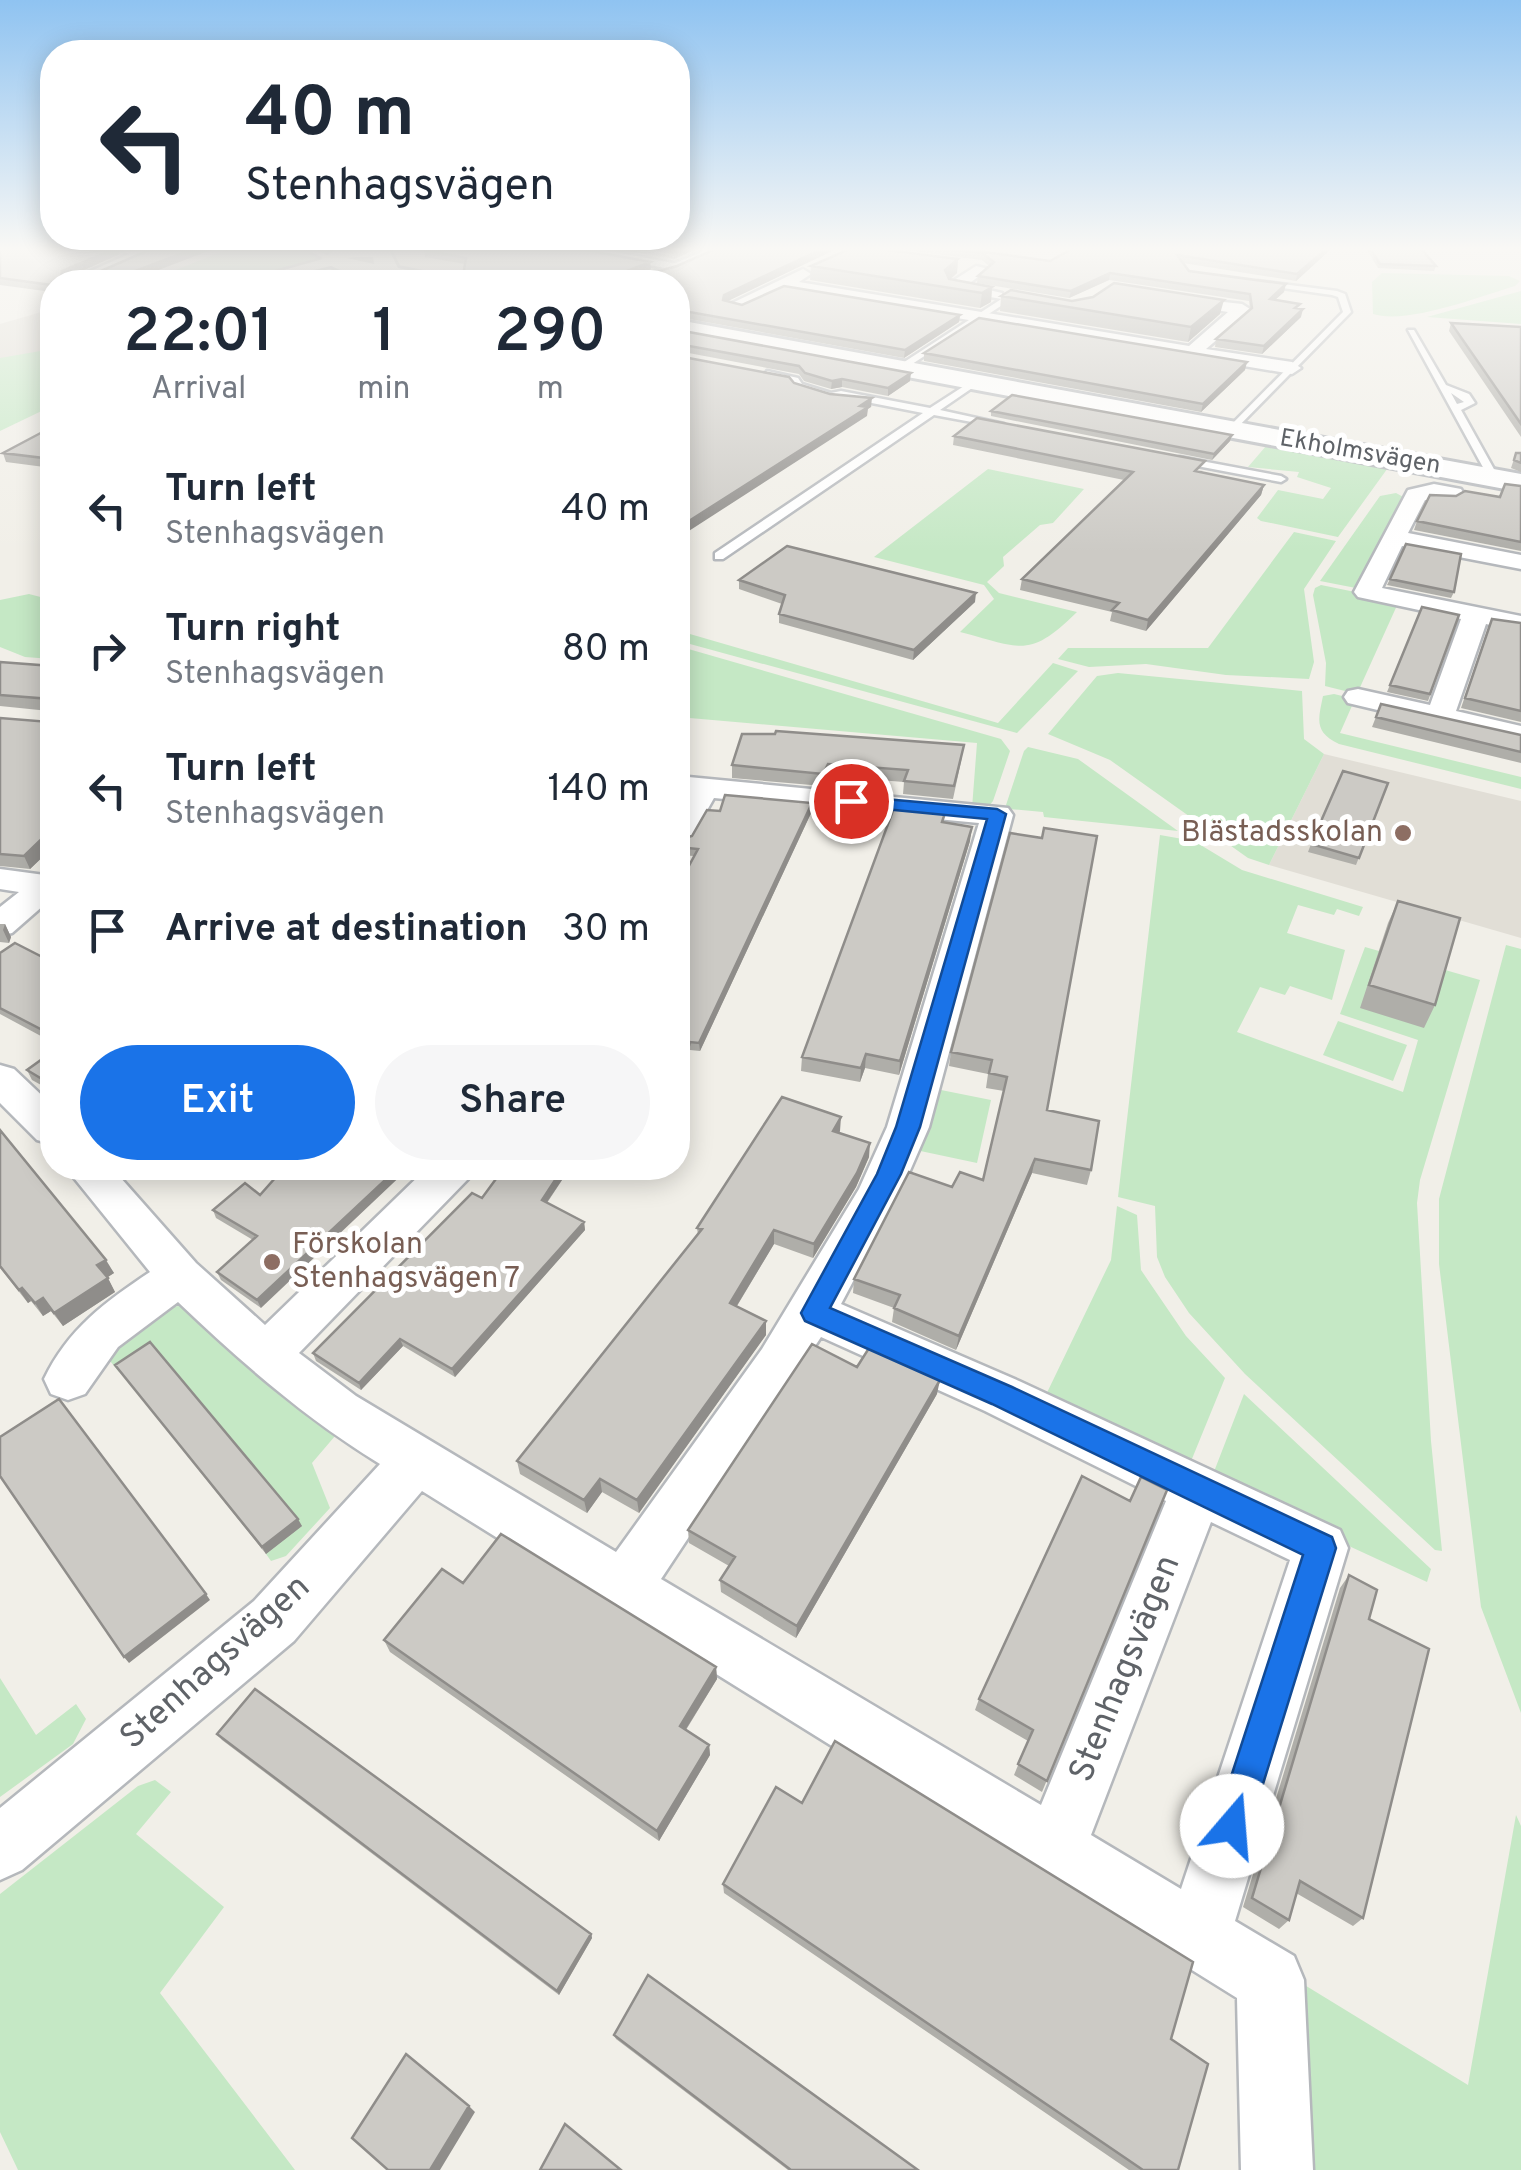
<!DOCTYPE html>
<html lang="en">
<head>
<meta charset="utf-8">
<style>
  :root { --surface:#fff; --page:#f6f6f7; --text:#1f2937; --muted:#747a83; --accent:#1a73e8 }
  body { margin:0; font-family:Overpass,sans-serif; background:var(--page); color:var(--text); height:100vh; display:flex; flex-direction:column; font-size:38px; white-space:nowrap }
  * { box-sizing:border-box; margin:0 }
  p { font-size:32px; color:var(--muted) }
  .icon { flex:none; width:55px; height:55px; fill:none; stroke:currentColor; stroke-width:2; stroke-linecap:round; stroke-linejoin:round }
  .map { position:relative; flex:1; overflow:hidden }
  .side { position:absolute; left:40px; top:270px; width:650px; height:910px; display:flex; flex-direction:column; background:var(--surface); border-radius:40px; box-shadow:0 5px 25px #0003 }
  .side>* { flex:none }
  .guide { position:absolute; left:40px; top:40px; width:650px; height:210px; border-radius:40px; box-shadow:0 5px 25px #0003; background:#fff; color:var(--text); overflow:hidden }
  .pin { position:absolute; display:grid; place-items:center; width:85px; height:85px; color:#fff; margin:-42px; border:5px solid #fff; border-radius:50%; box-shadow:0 2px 10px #0007 }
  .me { position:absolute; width:110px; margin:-55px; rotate:18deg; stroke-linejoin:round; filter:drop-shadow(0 0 8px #0008) }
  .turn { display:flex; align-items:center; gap:35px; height:210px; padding:0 40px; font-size:45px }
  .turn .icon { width:130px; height:130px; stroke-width:2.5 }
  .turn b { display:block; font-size:70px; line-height:85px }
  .eta { display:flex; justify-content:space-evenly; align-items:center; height:170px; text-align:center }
  .eta b { font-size:60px; font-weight:600; line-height:70px }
  .primary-button { display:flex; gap:20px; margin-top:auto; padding:20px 40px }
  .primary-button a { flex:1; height:115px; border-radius:60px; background:var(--accent); color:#fff; font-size:40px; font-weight:600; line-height:115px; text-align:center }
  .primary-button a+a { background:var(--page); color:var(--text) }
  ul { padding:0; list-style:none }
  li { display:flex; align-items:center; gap:30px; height:140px; padding:0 40px }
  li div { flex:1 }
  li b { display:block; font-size:38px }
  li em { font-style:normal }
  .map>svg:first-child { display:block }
  .education { fill:#e1ded6 }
  .green { fill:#c5e8c5 }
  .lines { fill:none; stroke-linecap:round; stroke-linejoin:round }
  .service-casing { stroke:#b5b8bc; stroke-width:5 }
  .minor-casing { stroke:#b5b8bc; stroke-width:5 }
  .tertiary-casing { stroke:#b5b8bc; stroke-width:6 }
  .service { fill:#fff; fill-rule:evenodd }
  .minor { fill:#fff; fill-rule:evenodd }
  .tertiary { fill:#fff; fill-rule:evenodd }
  .wall { fill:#afaea9 }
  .shaded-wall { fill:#8f8d8a }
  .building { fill:#cccac5; stroke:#8f8d8a; stroke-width:2.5 }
  .route { fill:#1a73e8; stroke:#114b97; stroke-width:2.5 }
  .education-dot { fill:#8d6e63; stroke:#fff; stroke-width:4 }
  .labels { text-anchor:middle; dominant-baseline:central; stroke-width:10; stroke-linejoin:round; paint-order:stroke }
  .far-street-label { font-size:25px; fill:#5f6368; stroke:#fff }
  .education-label { font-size:30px; fill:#785e54; stroke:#fff; text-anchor:end }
  .near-street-label { font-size:35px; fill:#5f6368; stroke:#fff }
</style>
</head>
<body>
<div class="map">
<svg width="1521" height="2170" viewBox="0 0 1521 2170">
  <rect width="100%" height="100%" fill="#f1efe8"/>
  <path class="education" d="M52,309V375L0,383V324Z
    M1324,754L1521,801V938L1269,865Z"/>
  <path class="green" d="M226,250H344L333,251L325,260L239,282L191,273L153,279Z
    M1382,273L1509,276L1520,281L1515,286C1481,296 1407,325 1373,314L1372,282Z
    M1521,291V324L1427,317Z
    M52,349V406L0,431V358Z
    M1235,436L1390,465L1338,537L1261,521L1257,518L1278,490L1323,499L1331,488L1297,477L1299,472L1248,467L1266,446L1232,439Z
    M988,469L1084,489L1053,523L1040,525L1003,557L1004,566L987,582L999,593L1077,612C1029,659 1022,648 960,632L994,599L984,585L874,557Z
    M1396,493L1407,499L1361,589L1320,581L1380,496Z
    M1294,532L1336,541L1304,589L1314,662L1309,679L1226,675L1146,664L1089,667L1058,659L1068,648H1208Z
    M1321,585L1399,601L1357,694L1325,686L1326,663L1313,595L1315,588Z
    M29,594L52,600V659L25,657L0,647V600Z
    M683,632L998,723L1053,663L1078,671L1017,733L679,641Z
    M678,646L1001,739L1010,751L993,801L988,807L972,808L977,743L678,717Z
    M1118,673L1302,691L1304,739L1324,754L1269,865L1248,858L1110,760L1048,734L1097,676Z
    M1334,694L1355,699L1340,733L1521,777V789L1339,744C1314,732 1318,720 1323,696Z
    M1028,747L1078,759L1178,831L1044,817L1043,812L1009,809L1006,805L1024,751Z
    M1160,835L1194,841L1242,870L1363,907L1359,916L1337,909L1334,915L1298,905L1287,933L1345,950L1332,1000L1290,986L1285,995L1260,987L1237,1032L1403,1092L1418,1040L1340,1014L1365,947L1480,980L1420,1180L1417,1203L1431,1441L1442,1551L1435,1550L1245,1374L1189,1313L1165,1277L1157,1257L1155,1206L1118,1197Z
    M1506,945L1521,949V1713L1481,1607L1439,1264V1199Z
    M1338,1021L1407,1045L1393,1081L1323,1055Z
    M931,1088L991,1100L977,1163L911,1149Z
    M1117,1206L1137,1215L1141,1270L1186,1336L1225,1378L1187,1471L1042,1403L1111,1260Z
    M191,1305L341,1429L312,1463L330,1508L286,1556L271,1561L266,1554L301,1526L153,1350L119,1372L102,1351L156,1308Z
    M1244,1394L1431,1569L1427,1582L1210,1482Z
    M0,1678L36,1735L76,1704L86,1719L73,1744L0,1797Z
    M155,1780L171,1792L136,1834L224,1907L160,1993L295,2170H18L0,2132V1894L138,1786Z
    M1516,1815L1521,1826V2170H1301L1285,1973L1468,2085Z"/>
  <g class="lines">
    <defs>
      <path id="service" d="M308,250H317L335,259L328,261Z
        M707,250H716L639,282H629Z
        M1258,281L1337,291L1345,294L1351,312L1232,433L1228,428L1343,312L1338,297L1332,295L1261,285Z
        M1006,296L1013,298L903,370L895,368Z
        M1408,330H1414L1446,385L1469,394L1475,403L1461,410L1495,471L1492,479L1483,477L1485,471ZM1451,393L1464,402L1457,404Z
        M767,371L798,378L802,384L831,393L841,391L930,408L975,379L978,384L940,410L1004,424L999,427L934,415L723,559H715V553L923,413L841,397L831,399L795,388L791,382L764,376Z
        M1180,457L1281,476L1286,479L1281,482L1176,462V458Z"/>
      <path id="minor" d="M121,250L155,252L86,282H66L129,254Z
        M573,250H605L683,265L675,270Z
        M701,250H718L711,254Z
        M334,256L339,258V264L265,282H240Z
        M976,266L989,269L967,285L1002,293V299L948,290V284Z
        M803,269L811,274L799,282L1189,346L1228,312L1161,301V295L1242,304L1250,309L1248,313L1206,349L1292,362L1301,368L1292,374L784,289L740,309L726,306Z
        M1434,484L1461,489L1464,494L1453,501L1425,500L1408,533L1521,555V569L1402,546L1382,588L1521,616V630L1516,631L1486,624L1456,711L1521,726V744L1348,703L1344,697L1348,691L1358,689L1430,705L1461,619L1358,597L1354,592L1408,490Z
        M678,776L1008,808L1013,815L929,1127L902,1189L841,1304L1019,1381L1340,1530L1348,1548L1235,1921L1294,1956L1304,1980L1313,2170H1241L1237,1998L422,1491L294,1641L22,1870L0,1880V1808L254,1601L380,1464C305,1418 242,1363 178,1302L118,1347L85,1394L68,1400L51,1394L44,1379C68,1329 105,1302 150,1272L66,1168H112L196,1263L265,1325L427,1168H474L468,1179L299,1353L356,1396L616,1552L762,1349L859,1189L887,1127L979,823L714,798L689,842L678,845V807L685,795L678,794ZM821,1337L985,1411L1166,1501L1041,1805L661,1579ZM1211,1522L1290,1560L1181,1889L1091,1835Z
        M0,869L52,876V898L12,933L0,936V907L19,892L0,889Z
        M0,1065L14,1069L52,1105V1144L37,1140L0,1103Z"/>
      <path id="tertiary" d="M335,250H389L398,268L448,278L451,282C420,284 344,281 321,259ZM356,257H373L374,264L347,258Z
        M678,320L1521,474V492L678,334Z"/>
    </defs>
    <use href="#service" class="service-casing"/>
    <use href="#minor" class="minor-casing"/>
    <use href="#tertiary" class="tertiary-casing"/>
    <use href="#service" class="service"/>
    <use href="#minor" class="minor"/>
    <use href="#tertiary" class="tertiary"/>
  </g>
  <path class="wall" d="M0,250L120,254L67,277L127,282H52V292L0,285Z
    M424,250H586L650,262L651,269L629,279L677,266L713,250H834L727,301L742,305L784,286L960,315L959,322L904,358L678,317V282H462L465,264L425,257Z
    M622,250H694L674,259Z
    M904,250H970L1050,261L1070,250H1330L1296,281L1183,263L1189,271L1284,292L1275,300L1299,309L1301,317L1262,354L1215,347L1216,339L1250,310L1249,301L1109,280L1069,298L977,283L978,276L989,266L982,260Z
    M1367,250H1422L1436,266L1434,271L1378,268Z
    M958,259L957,273L950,280L992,287L991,302L980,308L810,280L811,266Z
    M1001,296L1072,301L1220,314L1188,342L1000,311Z
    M1451,323L1521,327V437L1449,331Z
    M678,330L910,381L888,396L842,387L831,389L804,381L799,374L678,351Z
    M924,353L1245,370L1201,412L924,361Z
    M991,411L1232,435L1230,441L1212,460L991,416Z
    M52,427V468L6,462L3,453Z
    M954,436L1203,471L1201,472L1264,485L1261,495L1146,631L1110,621L1112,612L1020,590L1022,579L1124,480L953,445Z
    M1516,453H1521V472L1511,468Z
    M1521,486V551L1414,530L1417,521L1500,497Z
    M1390,579L1454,592L1451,598L1387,585Z
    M739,580L975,602L913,660L779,623V614L782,604L739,589Z
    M1422,607L1459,615L1428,701L1387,692Z
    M1521,623V722L1461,708L1488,628Z
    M0,662L52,666V848L30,869L0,866V718L49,722V711L0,706Z
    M1381,704L1521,735V763L1372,727Z
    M962,757L953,799L903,794L904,782L828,776L823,786L732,778V765Z
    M1388,783L1356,865L1308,852L1311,844Z
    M720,811H812L700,1051L690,1050L680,1091L694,856L678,855V840L692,836Z
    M945,823L970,841L899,1075L865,1068L860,1082L801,1071L802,1057Z
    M1010,833L1047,1110L1091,1170L1087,1185L1032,1173L956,1350L892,1322L894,1308L853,1293L854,1279L952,1187L983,1180L1004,1091L986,1088L988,1074L949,1066L951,1052Z
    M1398,901L1435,1005L1424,1028L1360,1008L1388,923Z
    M0,924H5L11,937L9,943L0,942Z
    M0,953L52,962V1042L0,1014Z
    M52,1052V1091L32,1080L27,1070Z
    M0,1130L114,1273L107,1277L115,1292L63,1326L51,1311L43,1316L31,1301L28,1303L0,1268Z
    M840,1131L839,1133L869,1157L856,1187L813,1258L774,1244L737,1306L766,1321V1335L639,1513L602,1492L587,1513L520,1474L517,1461L698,1235L697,1228Z
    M504,1168H570L547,1203L584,1222L585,1230L455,1377L403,1346L361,1390L316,1361L313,1353L482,1198Z
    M260,1195L261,1308L221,1280L217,1272L253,1240L216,1218L213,1210Z
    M115,1365L302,1526L266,1554Z
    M937,1394L796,1638L721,1592L720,1580L729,1566L689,1543L688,1530Z
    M1167,1490L1042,1792L1014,1775L1028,1741L975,1710L979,1699L1130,1501Z
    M1349,1575L1369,1619L1363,1918L1353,1926L1296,1893L1289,1920L1279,1929L1243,1907L1340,1588Z
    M463,1583L716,1667L717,1679L686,1730L709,1745L710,1755L659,1841L390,1652L384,1640Z
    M217,1734L591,1934L592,1938L559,1995L222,1740Z
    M723,1884L1171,2039L1178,2170H1129L724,1893Z
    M614,2035L918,2170H788L616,2039Z"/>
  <path class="shaded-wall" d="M112,250H119L120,254L64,279L61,277L62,271Z
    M191,250H211L127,282H106Z
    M680,250H694L674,259V253Z
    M820,250H834L724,303L723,300L724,295Z
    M1325,250H1330L1296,281L1297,274Z
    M958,259L957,273L944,284L945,270Z
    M650,262L651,269L628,279L625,276L627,271Z
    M1110,273L1109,280L1069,298L1071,291Z
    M1286,284L1284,292L1268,306L1270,299Z
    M992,287L991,302L980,308L982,293Z
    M1224,300L1220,314L1188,342L1191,327Z
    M1303,309L1301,317L1262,354L1264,346Z
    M960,315L959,322L904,358L905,350Z
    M1247,362L1245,370L1201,412L1203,404Z
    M911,373L910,381L888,396V388Z
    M842,379V387L831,389L832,381Z
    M872,398L871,407L868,409L867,416L678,538V528Z
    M1232,435L1230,441L1212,460L1214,454Z
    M1264,485L1261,495L1146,631L1148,620Z
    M976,593L975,602L913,660L914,650Z
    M688,728V736L678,767V758Z
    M828,764V776L823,786V774Z
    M812,803V811L700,1051L699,1043Z
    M972,827L970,841L899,1075L900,1061Z
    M52,829V848L30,869L24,856Z
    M5,924L11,937L9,943L3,930Z
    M690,1042V1050L680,1091L678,1095V1087Z
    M866,1054L865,1068L860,1082L861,1068Z
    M841,1117L840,1131L832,1146L833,1131Z
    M870,1143L869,1157L856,1187L813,1258L814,1244Z
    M1035,1159L1032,1173L956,1350L959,1336Z
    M398,1168H409L261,1308L257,1300Z
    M563,1168H570L543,1208L542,1200Z
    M584,1222L585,1230L455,1377L452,1369Z
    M774,1230V1244L730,1317V1303Z
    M106,1260L114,1273L105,1279L97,1265Z
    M108,1278L115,1292L63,1326L54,1313Z
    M22,1288L31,1301L28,1303L19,1290Z
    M43,1298L51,1311L43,1316L35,1303Z
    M766,1321V1335L639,1513L637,1500Z
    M400,1339L403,1346L361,1390L359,1383Z
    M940,1380L937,1394L796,1638L797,1626Z
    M600,1479L602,1492L587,1513L584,1500Z
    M298,1519L302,1526L266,1554L262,1547Z
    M206,1594L210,1600L129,1663L124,1657Z
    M716,1667L717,1679L681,1737L680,1726Z
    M709,1745L710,1755L659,1841L657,1831Z
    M591,1934L592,1938L559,1995L557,1991Z
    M469,2106L475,2112L440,2170H430Z"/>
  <path class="building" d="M0,250H112L62,271L61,277L85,278L149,250H191L106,282H52V285L0,278Z
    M424,250H586L650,262L627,271L625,276L629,279L677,266L713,250H820L724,295L723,300L742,305L784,286L960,315L905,350L678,310V282H462L466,258Z
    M658,250H680L674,253Z
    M847,250H887L958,259L945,270L949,279L992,287L982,293L811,266Z
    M955,250H970L1050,261L1070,250H1325L1297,274L1177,255L1189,271L1286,284L1270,299L1300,304L1295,308L1303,309L1264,346L1216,339L1252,308L1250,294L1110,273L1071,291L978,276L994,262L982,253Z
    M1371,250H1422L1436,266L1380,264Z
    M165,274L228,282H136Z
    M1114,283L1224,300L1191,327L1001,296L1011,290L1072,301L1093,297Z
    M979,318L1247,362L1203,404L924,353Z
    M1451,323L1521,327V424Z
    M678,330L911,373L888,388L842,379L832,381L805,373L799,366L678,344Z
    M678,356L789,377L794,383L830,394L872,398L860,406L868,407L678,528V436L684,432L678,431Z
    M1012,395L1232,435L1214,454L991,411Z
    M977,418L1205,461L1195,471L1264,485L1148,620L1112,610L1119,603L1022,579L1133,472L954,436Z
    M52,427V459L3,453Z
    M1516,453H1521V463L1514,460Z
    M1505,484L1521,486V542L1417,521L1430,495L1456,496L1465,491L1500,497Z
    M1406,544L1461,554L1454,592L1390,579Z
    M787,546L976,593L914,650L779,614L785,595L739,580Z
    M1422,607L1459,615L1430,694L1390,685Z
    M1492,619L1521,623V711L1465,698Z
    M0,662L52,666V829L24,856L0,854V718L49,722L50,699L0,695Z
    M1381,704L1521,735V752L1376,717Z
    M678,728H688L678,758Z
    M776,731L964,745L954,786L904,781L908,770L828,764L823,774L732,765L742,734H775Z
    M1343,771L1388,783L1359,858L1311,844Z
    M725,795L812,803L699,1043L690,1042L678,1087V886L698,849L678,847V840L692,836L707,810L720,811Z
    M895,805L946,810L942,822L972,827L900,1061L866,1054L861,1068L802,1057Z
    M1044,828L1097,836L1047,1110L1099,1121L1091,1170L1035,1159L959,1336L894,1308L900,1295L854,1279L909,1172L952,1187L960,1172L983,1180L1007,1077L989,1073L992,1060L951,1052L1010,833L1042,838Z
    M1398,901L1460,918L1435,1005L1369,985Z
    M15,943L52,962V1035L0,1008V953Z
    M52,1052V1085L27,1070Z
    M782,1097L841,1117L833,1131L870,1143L857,1173L814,1244L774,1230L730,1303L766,1321L637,1500L600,1479L584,1500L517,1461L702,1229L697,1228Z
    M0,1130L106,1260L97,1265L108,1278L54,1313L43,1298L35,1303L22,1288L19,1290L0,1266Z
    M284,1168H398L257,1300L217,1272L257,1236L213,1210L245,1183L260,1195Z
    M504,1168H563L542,1200L584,1222L452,1369L400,1339L359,1383L313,1353L472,1193L482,1198Z
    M150,1342L298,1519L262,1547L115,1365Z
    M812,1344L857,1367L869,1348L940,1380L797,1626L720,1580L735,1557L688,1530Z
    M59,1399L206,1594L124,1657L0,1476V1437Z
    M1082,1476L1130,1501L1141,1477L1167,1490L1047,1781L1018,1764L1033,1730L979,1699Z
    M501,1534L716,1667L680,1726L709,1745L657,1831L384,1640L442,1569L463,1583Z
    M1349,1575L1377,1590L1369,1619L1429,1649L1363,1918L1300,1881L1289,1920L1252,1898Z
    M255,1689L591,1934L557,1991L217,1734Z
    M835,1741L1193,1962L1171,2039L1208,2064L1178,2170H1143L723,1884L776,1787L802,1803Z
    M648,1975L918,2170H791L614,2035Z
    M406,2054L469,2106L430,2170H388L352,2138Z
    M565,2124L621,2170H540Z"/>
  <linearGradient id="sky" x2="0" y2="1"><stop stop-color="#8fc3f1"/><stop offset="0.45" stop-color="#f9f8f5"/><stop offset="1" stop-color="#f9f8f5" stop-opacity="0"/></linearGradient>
  <rect width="1521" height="553" fill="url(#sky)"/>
  <path class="route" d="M851,796L997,809L1006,814L920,1127L901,1174L830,1308L1012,1387L1332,1537L1336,1548L1250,1826L1245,1839L1232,1844L1220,1839L1215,1826L1303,1555L992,1404L805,1321L801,1313L877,1174L896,1127L987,819L844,805V797Z"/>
  <g class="education-dot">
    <circle cx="1403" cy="833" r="10"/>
    <circle cx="272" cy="1262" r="10"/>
  </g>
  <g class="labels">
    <g class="far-street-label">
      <text transform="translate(1360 453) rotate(10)">Ekholmsvägen</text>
    </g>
    <g class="education-label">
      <text x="1383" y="833">Blästadsskolan</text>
      <text x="292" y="1245" text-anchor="start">Förskolan<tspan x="292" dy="34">Stenhagsvägen 7</tspan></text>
    </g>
    <g class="near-street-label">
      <text transform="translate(216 1663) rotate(-42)">Stenhagsvägen</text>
      <text transform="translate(1126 1669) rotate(-68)">Stenhagsvägen</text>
    </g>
  </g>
</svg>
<div class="pin" style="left:851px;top:801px;background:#d93025"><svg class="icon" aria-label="arrive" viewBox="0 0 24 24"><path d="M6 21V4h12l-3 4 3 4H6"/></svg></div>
<svg class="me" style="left:1232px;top:1826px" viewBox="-20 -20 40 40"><circle r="19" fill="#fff"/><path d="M0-13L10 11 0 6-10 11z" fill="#1a73e8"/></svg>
<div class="guide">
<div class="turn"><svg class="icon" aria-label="left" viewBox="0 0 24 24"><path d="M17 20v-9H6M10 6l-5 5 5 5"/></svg><div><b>40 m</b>Stenhagsvägen</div></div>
</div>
<section class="side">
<div class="eta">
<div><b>22:01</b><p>Arrival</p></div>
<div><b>1</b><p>min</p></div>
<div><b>290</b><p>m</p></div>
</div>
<ul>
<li><svg class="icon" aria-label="left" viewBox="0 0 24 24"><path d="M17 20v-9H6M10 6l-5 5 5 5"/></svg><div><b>Turn left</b><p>Stenhagsvägen</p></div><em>40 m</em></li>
<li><svg class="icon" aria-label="right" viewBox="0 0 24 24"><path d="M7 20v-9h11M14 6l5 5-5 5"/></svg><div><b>Turn right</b><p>Stenhagsvägen</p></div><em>80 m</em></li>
<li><svg class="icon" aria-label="left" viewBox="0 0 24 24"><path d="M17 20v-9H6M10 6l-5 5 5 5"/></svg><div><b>Turn left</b><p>Stenhagsvägen</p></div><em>140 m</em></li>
<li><svg class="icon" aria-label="arrive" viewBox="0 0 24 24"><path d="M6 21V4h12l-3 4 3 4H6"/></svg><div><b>Arrive at destination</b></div><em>30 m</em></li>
</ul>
<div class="primary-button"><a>Exit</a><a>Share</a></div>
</section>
</div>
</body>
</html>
